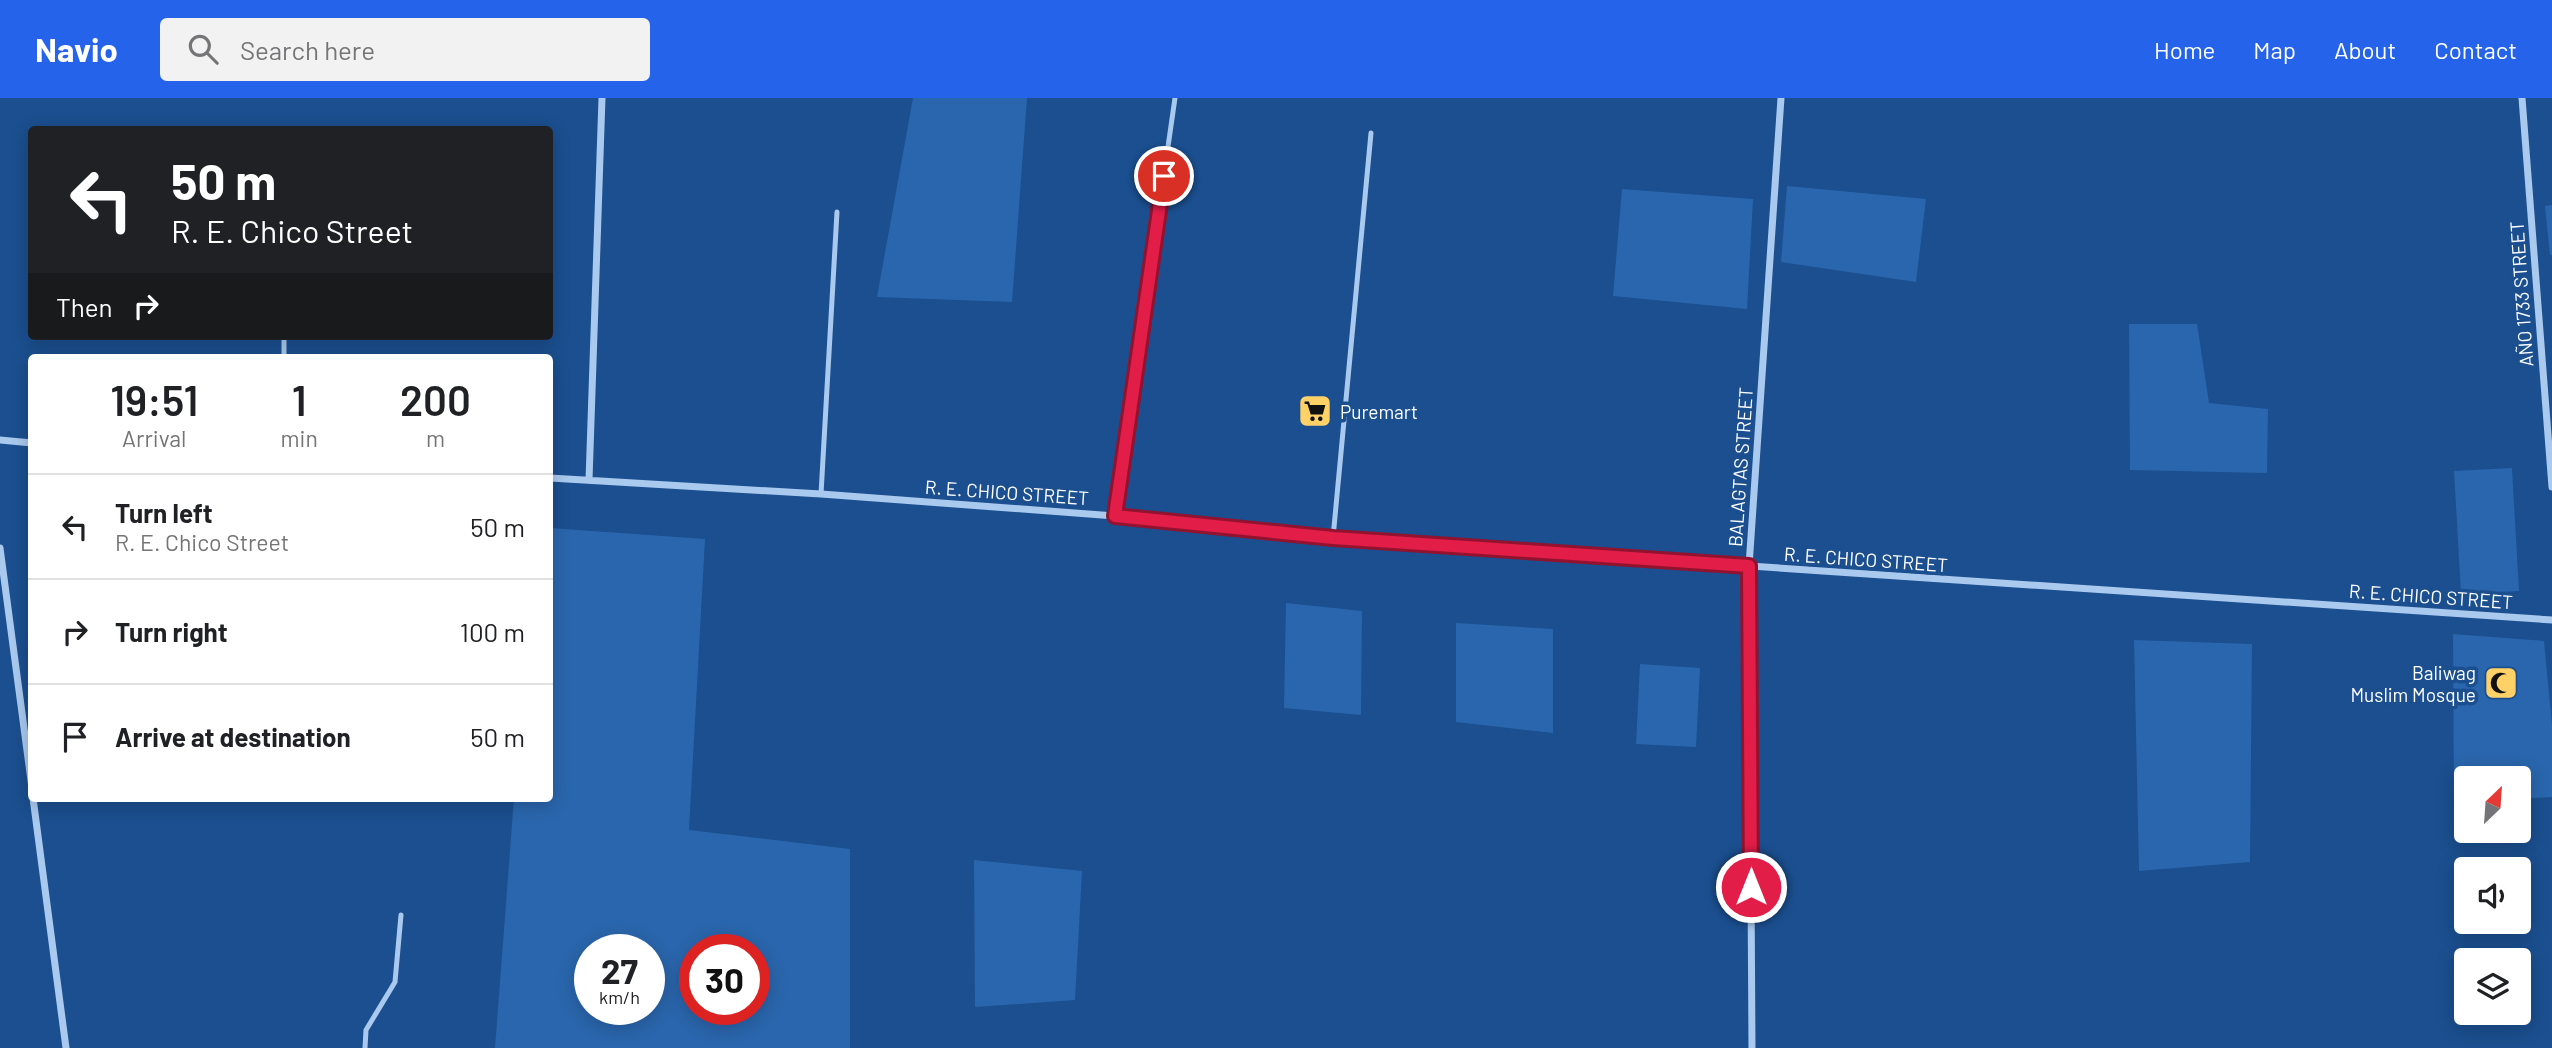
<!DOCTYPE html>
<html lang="en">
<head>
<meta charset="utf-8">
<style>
  :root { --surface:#fff; --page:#f2f2f2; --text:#202124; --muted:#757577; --line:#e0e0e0; --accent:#2563eb }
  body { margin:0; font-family:Barlow,sans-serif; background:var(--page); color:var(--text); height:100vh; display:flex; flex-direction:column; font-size:26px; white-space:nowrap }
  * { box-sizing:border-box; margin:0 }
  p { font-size:23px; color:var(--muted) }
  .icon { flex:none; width:38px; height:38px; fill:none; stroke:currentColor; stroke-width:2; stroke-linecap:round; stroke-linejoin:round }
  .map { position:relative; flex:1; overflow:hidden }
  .drawer { position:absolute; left:28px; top:256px; width:525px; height:448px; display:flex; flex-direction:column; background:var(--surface); border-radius:7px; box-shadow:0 4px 18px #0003 }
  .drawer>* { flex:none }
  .hud { position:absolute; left:28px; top:28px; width:525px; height:214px; border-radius:7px; box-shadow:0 4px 18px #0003; background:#202124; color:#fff; overflow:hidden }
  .needle { width:46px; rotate:25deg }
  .controls { position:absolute; left:2454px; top:668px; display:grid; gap:14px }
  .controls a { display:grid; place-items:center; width:77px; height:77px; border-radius:7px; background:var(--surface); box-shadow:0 4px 18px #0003; font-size:35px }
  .speed { position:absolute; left:574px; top:836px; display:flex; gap:14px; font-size:35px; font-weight:700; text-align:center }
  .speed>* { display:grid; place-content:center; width:91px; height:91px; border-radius:50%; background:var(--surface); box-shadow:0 4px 18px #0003; line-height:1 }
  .speed small { font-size:18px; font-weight:400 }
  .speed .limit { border:10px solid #d22; background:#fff; color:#111 }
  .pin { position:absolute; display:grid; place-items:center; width:60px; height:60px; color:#fff; margin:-30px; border:4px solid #fff; border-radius:50%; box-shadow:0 2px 7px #0007 }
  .me { position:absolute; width:77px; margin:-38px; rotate:0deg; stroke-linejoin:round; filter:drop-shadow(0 0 5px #0008) }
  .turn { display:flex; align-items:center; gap:24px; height:147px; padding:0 28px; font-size:32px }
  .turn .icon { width:91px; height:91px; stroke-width:2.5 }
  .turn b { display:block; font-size:49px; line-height:60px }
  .then { display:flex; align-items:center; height:66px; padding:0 28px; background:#0003; gap:14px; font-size:26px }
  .eta { display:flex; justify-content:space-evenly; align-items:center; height:119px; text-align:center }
  .eta b { font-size:42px; font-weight:600; line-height:49px }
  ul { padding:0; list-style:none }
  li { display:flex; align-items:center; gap:21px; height:105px; padding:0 28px; border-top:2px solid var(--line) }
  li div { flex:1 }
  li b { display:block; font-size:26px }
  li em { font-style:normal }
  header { display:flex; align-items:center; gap:42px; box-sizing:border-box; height:98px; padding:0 35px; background:var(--accent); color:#fff }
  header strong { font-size:33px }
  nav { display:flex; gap:38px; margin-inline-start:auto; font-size:24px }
  .search { width:490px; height:63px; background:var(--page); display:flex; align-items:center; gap:18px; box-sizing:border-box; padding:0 24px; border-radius:7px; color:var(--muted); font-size:26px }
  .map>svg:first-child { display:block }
  .building { fill:#2a66ad; fill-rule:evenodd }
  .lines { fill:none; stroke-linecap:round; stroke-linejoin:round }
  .lane { stroke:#a9c9ee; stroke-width:5 }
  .street { stroke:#a9c9ee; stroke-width:7 }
  .route-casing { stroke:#92132f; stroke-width:18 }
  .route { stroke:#e11d48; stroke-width:12 }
  .labels { text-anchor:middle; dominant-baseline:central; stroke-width:7; stroke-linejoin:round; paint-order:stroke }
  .street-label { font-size:19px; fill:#fff; stroke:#1b4f8f }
  .poi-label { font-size:19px; fill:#fff; stroke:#1b4f8f; text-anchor:start }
</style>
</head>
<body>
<header>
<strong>Navio</strong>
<div class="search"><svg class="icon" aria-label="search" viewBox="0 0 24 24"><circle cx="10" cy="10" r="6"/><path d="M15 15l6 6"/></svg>Search here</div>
<nav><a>Home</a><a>Map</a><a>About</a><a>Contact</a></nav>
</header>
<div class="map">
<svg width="2552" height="950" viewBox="0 0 2552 950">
  <rect width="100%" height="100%" fill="#1b4f8f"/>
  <path class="building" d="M913,0H1027L1012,204L877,199Z
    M1787,88L1926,101L1916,184L1781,164Z
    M1622,91L1753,101L1747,211L1613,198Z
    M2552,107V157H2550L2545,108Z
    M2129,226H2197L2209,305L2268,311L2267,375L2130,372Z
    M2512,370L2519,493L2461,496L2454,373Z
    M550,430L705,441L689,732L850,751V950H495L514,700H550ZM590,852H649V912H590ZM695,852H754V912H695Z
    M1286,505L1362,513L1361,617L1284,610Z
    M1456,525L1553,531V635L1456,624Z
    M2453,536L2544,543L2552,627V699L2518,701V681H2466V705L2454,706Z
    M2134,542L2252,546L2250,764L2139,773Z
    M1640,566L1700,570L1696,649L1636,646Z
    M974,762L1082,773L1075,902L975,909Z"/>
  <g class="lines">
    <path class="lane" d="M286,32V31
      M284,259V238
      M821,396L837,114
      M1115,418L1175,0
      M1333,440L1371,35
      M365,950L366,932L395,884L401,817"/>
    <path class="street" d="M2522,0L2552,389
      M0,342L32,345
      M550,380L821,396L1115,418L1333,440L2552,522
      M589,382L602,0
      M0,450L32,690
      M33,700L66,950
      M1752,950L1749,468L1781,0"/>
  </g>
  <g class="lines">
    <defs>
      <path id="route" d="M1164,78L1115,418L1333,440L1749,468L1751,789"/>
    </defs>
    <use href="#route" class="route-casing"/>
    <use href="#route" class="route"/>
  </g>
  <defs>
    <symbol id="supermarket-square" viewBox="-11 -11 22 22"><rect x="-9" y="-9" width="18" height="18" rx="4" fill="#ffd166" stroke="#1b4f8f"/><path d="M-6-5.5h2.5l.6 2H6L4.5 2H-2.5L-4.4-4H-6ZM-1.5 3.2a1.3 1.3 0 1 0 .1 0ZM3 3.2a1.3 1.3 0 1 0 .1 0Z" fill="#111"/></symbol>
    <symbol id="mosque-square" viewBox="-11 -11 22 22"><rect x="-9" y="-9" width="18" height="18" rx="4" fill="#ffd166" stroke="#1b4f8f"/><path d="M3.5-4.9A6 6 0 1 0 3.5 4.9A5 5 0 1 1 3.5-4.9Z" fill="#111"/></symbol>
  </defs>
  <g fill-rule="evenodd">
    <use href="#supermarket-square" x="1296" y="294" width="38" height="38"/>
    <use href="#mosque-square" x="2482" y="566" width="38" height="38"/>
  </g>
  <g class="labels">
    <g class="street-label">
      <text transform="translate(2521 196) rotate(-94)">AÑO 1733 STREET</text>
      <text transform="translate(1740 369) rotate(-86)">BALAGTAS STREET</text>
      <text transform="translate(1007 394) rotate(4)">R. E. CHICO STREET</text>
      <text transform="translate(1866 461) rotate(4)">R. E. CHICO STREET</text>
      <text transform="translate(2431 498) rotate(4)">R. E. CHICO STREET</text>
    </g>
    <g class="poi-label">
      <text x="1340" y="313">Puremart</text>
      <text x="2476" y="574" text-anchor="end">Baliwag<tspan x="2476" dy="22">Muslim Mosque</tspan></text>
    </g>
  </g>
</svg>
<div class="controls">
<a><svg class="needle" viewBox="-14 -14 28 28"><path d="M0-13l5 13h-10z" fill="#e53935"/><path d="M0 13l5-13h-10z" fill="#757577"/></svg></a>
<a><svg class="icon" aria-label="sound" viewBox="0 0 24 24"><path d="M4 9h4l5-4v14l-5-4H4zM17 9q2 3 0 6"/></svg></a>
<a><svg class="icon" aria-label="layers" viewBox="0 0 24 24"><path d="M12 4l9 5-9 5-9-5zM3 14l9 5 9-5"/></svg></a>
</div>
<div class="speed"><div>27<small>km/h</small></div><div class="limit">30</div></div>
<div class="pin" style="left:1164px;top:78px;background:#d93025"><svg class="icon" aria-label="arrive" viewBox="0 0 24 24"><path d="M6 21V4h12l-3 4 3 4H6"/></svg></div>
<svg class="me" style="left:1751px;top:789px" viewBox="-20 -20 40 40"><circle r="17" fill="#e11d48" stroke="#fff" stroke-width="3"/><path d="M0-11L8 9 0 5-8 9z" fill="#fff"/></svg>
<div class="hud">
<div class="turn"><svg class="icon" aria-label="left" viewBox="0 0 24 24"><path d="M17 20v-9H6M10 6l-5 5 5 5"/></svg><div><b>50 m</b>R. E. Chico Street</div></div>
<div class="then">Then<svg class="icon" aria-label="right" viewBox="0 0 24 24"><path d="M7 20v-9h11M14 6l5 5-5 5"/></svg></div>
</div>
<section class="drawer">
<div class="eta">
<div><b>19:51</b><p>Arrival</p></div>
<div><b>1</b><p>min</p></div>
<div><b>200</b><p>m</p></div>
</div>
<ul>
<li><svg class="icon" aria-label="left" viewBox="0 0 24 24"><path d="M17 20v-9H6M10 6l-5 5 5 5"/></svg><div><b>Turn left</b><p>R. E. Chico Street</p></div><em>50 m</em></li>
<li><svg class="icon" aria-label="right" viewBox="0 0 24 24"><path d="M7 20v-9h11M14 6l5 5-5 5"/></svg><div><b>Turn right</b></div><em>100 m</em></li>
<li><svg class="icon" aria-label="arrive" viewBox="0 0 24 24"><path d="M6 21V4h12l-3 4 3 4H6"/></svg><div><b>Arrive at destination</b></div><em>50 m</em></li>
</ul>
</section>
</div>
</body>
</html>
